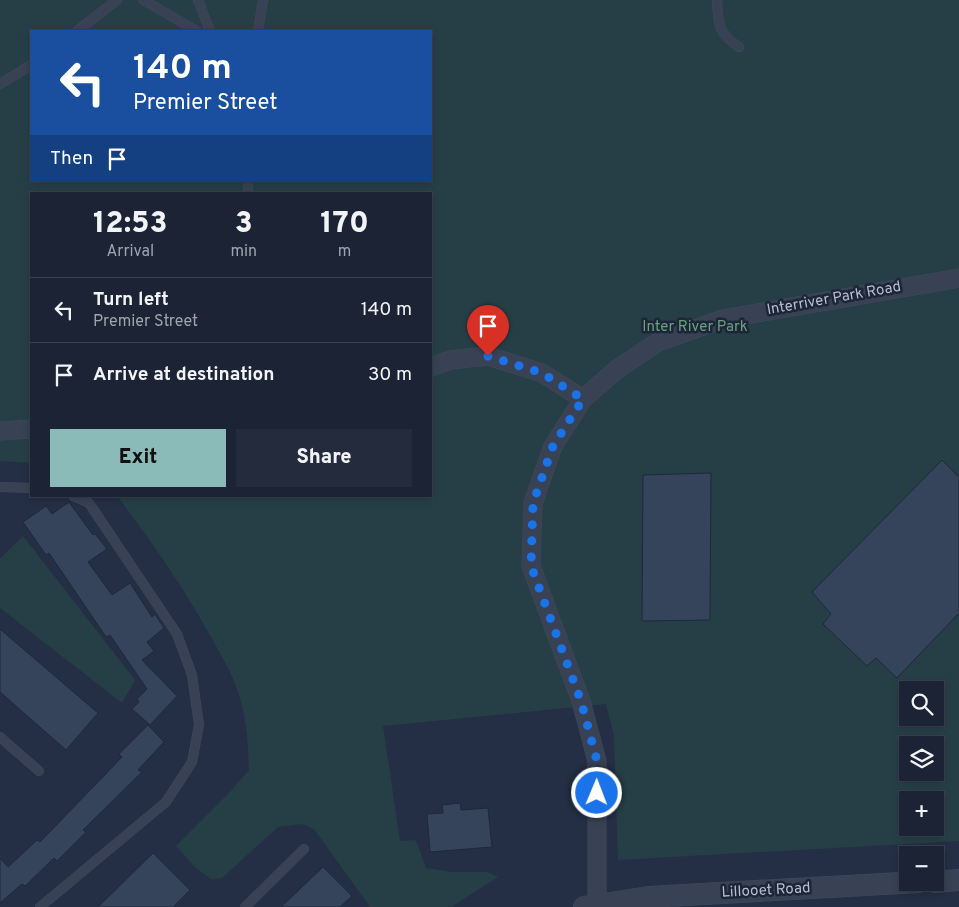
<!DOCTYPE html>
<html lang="en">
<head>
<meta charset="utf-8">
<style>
  :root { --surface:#1b2334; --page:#242b3c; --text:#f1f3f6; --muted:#a0a4ac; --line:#39404f; --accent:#8bbbb9 }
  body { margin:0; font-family:Overpass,sans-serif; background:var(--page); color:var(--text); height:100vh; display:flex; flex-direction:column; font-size:19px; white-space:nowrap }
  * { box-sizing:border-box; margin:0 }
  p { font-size:16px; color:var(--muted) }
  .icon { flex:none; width:28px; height:28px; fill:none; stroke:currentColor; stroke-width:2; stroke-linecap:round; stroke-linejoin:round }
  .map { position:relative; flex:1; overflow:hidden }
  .sheet { position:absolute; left:30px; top:192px; width:402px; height:305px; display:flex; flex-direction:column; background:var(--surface); border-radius:0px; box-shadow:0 2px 8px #0003,0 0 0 1px var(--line) }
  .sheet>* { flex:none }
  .guide { position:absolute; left:30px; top:30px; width:402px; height:152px; border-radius:0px; box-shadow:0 2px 8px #0003,0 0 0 1px var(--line); background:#1a4fa0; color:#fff; overflow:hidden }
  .tools { position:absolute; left:899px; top:681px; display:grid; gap:10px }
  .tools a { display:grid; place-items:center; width:45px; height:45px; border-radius:0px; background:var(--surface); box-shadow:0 2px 8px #0003,0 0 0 1px var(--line); font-size:25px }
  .pin { position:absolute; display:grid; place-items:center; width:42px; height:42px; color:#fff; margin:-51px -21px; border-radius:50% 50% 50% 0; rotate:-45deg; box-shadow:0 0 5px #0007 }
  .pin .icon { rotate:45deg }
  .me { position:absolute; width:55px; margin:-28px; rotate:1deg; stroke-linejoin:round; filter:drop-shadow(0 0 4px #0008) }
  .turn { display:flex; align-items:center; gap:18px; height:105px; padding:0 20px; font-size:22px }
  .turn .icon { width:65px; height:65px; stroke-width:2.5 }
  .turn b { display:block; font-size:35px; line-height:42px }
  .then { display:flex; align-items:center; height:48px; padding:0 20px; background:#0003; gap:10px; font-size:19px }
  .eta { display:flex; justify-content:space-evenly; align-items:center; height:85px; text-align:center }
  .eta b { font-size:30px; font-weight:800; line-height:35px }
  .button { display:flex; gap:10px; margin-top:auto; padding:10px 20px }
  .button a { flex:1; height:58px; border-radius:0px; background:var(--accent); color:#111; font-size:20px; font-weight:800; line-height:58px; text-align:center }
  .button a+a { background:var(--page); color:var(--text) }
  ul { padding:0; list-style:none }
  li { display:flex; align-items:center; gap:15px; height:65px; padding:0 20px; border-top:1px solid var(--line) }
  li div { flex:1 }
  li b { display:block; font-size:19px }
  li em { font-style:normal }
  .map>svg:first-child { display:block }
  .green { fill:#263f46; fill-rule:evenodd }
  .building { fill:#35435b; stroke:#1f283b }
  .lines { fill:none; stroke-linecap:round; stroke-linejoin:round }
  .service-casing { stroke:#424a5d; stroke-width:10 }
  .minor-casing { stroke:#424a5d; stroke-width:19 }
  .tertiary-casing { stroke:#424a5d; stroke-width:22 }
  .service { stroke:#384254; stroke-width:9 }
  .minor { stroke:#384254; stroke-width:18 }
  .tertiary { stroke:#384254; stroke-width:21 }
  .route { stroke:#1a73e8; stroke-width:9; stroke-dasharray:0 16.2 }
  .labels { text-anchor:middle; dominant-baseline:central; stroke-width:5; stroke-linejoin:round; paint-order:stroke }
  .street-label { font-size:15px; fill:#b6bdce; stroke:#1d2639 }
  .park-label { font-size:15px; fill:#6aa17b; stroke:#1d2639 }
</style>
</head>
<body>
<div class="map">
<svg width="959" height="907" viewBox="0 0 959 907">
  <rect width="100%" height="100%" fill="#242f45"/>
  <path class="green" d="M0,0H959V841L618,860L614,736L606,704L383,726L400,841L416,840L426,868L452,872H487L498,877L451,907H370L314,829L302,824L278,827L222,878L211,879L196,868L176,846L229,793L249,770C248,746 247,722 240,698C234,677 223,658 212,639C185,589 152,542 117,496H431V194H31V463L0,461ZM31,31H431V181H31ZM908,690H935V718H908ZM908,745H935V772H908ZM908,800H935V828H908Z
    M23,536L135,680L122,703L0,608V559Z"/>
  <path class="building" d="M942,460L959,477V613L897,678L876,658L867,666L823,624L831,614L812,592Z
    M711,473L710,620L642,621L643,475Z
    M69,502L93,535L95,534L107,549L88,562L112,595L130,583L152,617L155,614L164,628L147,642L154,651L142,660L177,696L150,725L132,709L139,702L137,699L147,689L110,635L106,637L49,553L46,555L23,522L46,506L52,514Z
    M0,629L98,713L66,750L0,692Z
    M148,725L164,742L138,770L142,772L83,830L86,832L57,861L54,858L25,886L22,884L0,903V858L8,867L37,840L40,842L122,757L119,754Z
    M460,803L461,810L488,808L492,847L430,852L427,814L443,813L442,805Z
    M153,853L190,890L173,907H98Z
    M323,867L352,896L340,907H281Z"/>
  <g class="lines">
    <defs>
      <path id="service" d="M143,0L197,31
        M198,0L210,31
        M717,0C718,23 718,34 739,47
        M77,31L117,0
        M258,31L263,0
        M0,84L31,65
        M248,181V194
        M0,487L31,488
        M0,737L39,771
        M40,907L166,802L192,762L199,725L192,675L177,634L89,503L73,496
        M245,907L304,849"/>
      <path id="minor" d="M431,367L450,360L488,356L542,373L583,399
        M0,431L31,429
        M597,904V761L581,701L531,566L533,503L553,446L583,399L616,370L658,342L723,319L959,278"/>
      <path id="tertiary" d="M935,882L959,880
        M584,907L649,897L919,882"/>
    </defs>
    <use href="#service" class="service-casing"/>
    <use href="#minor" class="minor-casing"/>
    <use href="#tertiary" class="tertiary-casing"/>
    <use href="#service" class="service"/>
    <use href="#minor" class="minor"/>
    <use href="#tertiary" class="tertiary"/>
  </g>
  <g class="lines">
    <path class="route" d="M488,356L542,373L583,399L553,446L533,503L531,566L581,701L597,761V793"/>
  </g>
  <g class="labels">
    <g class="street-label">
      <text transform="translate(834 299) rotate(-10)">Interriver Park Road</text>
      <text transform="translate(766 891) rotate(-3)">Lillooet Road</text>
    </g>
    <g class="park-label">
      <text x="695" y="327">Inter River Park</text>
    </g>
  </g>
</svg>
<div class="tools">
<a><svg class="icon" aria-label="search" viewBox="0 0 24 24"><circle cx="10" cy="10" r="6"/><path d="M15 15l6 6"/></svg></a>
<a><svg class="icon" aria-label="layers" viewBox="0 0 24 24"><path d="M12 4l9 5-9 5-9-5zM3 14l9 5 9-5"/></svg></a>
<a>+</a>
<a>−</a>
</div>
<div class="pin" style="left:488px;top:356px;background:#d93025"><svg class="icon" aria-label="arrive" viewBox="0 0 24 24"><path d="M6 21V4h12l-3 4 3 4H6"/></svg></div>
<svg class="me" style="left:597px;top:793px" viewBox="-20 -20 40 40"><circle r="17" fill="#1a73e8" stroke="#fff" stroke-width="3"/><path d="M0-11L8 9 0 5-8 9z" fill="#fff"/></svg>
<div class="guide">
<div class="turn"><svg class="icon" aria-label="left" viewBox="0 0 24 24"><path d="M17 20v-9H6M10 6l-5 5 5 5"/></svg><div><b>140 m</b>Premier Street</div></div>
<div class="then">Then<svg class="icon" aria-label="arrive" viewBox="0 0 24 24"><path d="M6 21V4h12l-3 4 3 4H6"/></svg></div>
</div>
<section class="sheet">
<div class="eta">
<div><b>12:53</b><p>Arrival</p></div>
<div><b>3</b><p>min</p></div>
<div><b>170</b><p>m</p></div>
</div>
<ul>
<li><svg class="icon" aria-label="left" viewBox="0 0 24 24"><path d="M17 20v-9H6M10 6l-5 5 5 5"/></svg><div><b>Turn left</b><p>Premier Street</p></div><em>140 m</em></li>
<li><svg class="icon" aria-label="arrive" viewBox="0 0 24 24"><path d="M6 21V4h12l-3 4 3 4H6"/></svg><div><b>Arrive at destination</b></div><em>30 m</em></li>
</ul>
<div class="button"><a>Exit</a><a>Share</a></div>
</section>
</div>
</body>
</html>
